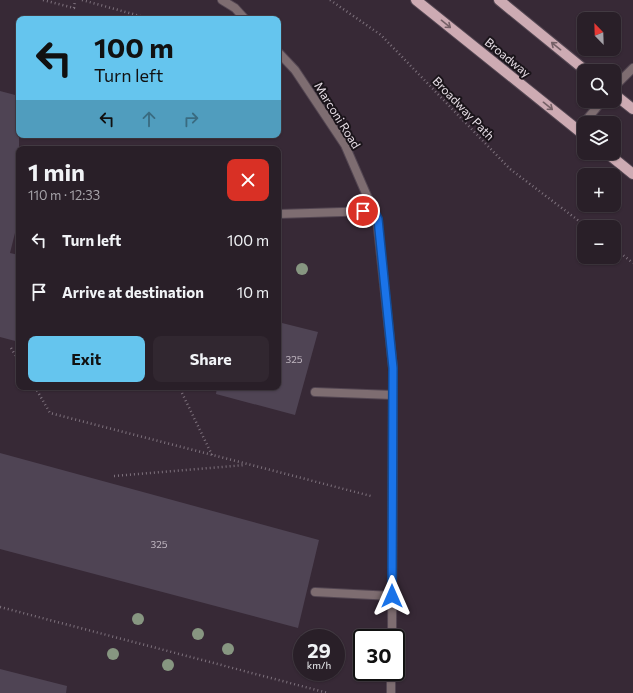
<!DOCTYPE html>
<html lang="en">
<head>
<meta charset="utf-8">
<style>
  :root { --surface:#291f28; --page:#312730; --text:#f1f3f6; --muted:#a5a2a8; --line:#453d45; --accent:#65c5ee }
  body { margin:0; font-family:Commissioner,sans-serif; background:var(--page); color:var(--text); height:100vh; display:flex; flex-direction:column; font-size:15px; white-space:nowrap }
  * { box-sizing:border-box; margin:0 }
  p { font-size:13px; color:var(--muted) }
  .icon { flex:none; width:22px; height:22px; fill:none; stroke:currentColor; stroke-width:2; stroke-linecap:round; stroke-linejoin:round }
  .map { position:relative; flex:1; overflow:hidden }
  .side { position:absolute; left:16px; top:146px; width:265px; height:244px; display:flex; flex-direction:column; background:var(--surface); border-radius:8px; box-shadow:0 1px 3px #0004,0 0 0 1px var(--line) }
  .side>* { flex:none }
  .guide { position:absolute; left:16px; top:16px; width:265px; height:122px; border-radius:8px; box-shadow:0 1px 3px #0004,0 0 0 1px var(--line); background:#65c5ee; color:#111; overflow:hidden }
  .needle { width:26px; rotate:337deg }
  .fabs { position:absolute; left:577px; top:12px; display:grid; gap:8px }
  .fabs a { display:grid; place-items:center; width:44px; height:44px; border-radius:8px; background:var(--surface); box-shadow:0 1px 3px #0004,0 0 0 1px var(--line); font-size:20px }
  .speed { position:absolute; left:293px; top:629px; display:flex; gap:8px; font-size:20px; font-weight:700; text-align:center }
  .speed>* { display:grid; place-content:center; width:52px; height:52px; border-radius:50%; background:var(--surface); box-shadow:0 1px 3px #0004,0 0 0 1px var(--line); line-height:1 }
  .speed small { font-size:10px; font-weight:400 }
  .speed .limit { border:2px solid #111; border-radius:6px; background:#fff; color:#111 }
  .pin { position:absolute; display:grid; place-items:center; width:34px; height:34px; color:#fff; margin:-17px; border:2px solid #fff; border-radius:50%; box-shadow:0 1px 4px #0007 }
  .me { position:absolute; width:44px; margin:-22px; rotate:0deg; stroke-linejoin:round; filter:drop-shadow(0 0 3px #0008) }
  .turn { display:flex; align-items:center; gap:14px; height:84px; padding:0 12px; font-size:18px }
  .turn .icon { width:52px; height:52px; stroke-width:2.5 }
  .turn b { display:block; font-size:28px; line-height:34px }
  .lanes { display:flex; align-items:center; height:38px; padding:0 12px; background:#0003; justify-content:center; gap:20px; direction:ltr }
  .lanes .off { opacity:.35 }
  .round { display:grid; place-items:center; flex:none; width:42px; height:42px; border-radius:8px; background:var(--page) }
  .head { display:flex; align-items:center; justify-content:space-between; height:68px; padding:0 12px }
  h1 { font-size:24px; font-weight:700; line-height:30px }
  .primary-button { display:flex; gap:8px; margin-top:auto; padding:8px 12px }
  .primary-button a { flex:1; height:46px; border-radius:8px; background:var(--accent); color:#111; font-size:16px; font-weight:700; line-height:46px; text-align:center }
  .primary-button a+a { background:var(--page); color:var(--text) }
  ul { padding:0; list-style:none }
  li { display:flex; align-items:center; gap:12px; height:52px; padding:0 12px }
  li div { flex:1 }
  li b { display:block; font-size:15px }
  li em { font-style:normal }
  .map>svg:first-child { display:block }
  .building { fill:#4f4454 }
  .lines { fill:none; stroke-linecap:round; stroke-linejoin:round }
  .lane-casing { stroke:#534652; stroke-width:10 }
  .street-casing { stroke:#534652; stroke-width:10 }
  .primary-casing { stroke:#534652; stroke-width:12 }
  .path { stroke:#7e727d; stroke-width:2.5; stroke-dasharray:1 3; stroke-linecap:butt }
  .lane { stroke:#7e6d71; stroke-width:8 }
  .street { stroke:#7e6d71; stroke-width:8 }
  .primary { stroke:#cdabb3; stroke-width:10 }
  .tree { fill:#879681 }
  .oneway { stroke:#746066 }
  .route-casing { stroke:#114b97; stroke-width:10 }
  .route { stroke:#1a73e8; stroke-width:7 }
  .labels { text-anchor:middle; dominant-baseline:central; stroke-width:4; stroke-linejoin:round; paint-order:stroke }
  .number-label { font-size:10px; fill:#c0b7c1 }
  .street-label { font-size:12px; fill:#e6dde5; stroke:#1a141a }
</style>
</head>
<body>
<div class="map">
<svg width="633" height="693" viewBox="0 0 633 693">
  <rect width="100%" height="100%" fill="#372936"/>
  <path class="building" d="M0,91L19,96V217L10,253L19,255V342L0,337Z
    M278,322L318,332L295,415L216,394L217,387H278Z
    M0,453L319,540L298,628L0,549Z
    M0,669L67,686L66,693H0Z"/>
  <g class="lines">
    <defs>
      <path id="lane" d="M278,214L374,211"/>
      <path id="street" d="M222,0L235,8L245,19
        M278,52L295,70L345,145L377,219L393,368L392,638
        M614,87L633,68
        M578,130L602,101
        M315,392L393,395
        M315,592L392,596
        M391,693V672"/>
      <path id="primary" d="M416,0L584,135
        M499,0L586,71
        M614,94L633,109
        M607,153L633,174"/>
    </defs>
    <use href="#lane" class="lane-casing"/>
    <use href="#street" class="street-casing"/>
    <use href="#primary" class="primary-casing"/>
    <path class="path" d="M43,0L74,8L75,0
      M82,0L151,19
      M330,0L381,35L510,169L587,227
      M614,248L633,263
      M11,348L19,361
      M35,387L50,413L371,496
      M182,393L212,455
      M114,476L245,465
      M0,607L328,693"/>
    <use href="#lane" class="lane"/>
    <use href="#street" class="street"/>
    <use href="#primary" class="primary"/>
  </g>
  <g class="tree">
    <circle cx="302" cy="269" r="6"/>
    <circle cx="138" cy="619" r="6"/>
    <circle cx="198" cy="634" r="6"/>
    <circle cx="228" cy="649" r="6"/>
    <circle cx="113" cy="654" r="6"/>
    <circle cx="168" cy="665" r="6"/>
  </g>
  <defs><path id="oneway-shaft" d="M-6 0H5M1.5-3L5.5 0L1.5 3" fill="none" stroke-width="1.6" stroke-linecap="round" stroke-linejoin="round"/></defs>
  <g class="oneway">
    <use href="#oneway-shaft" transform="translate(446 24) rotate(39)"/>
    <use href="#oneway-shaft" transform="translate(556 46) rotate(-141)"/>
    <use href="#oneway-shaft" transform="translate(548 106) rotate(39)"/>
  </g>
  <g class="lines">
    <defs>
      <path id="route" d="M363,211H374L378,219L393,368L392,596"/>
    </defs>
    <use href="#route" class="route-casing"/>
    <use href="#route" class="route"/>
  </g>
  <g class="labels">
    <g class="number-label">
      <text x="294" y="359">325</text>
      <text x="159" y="544">325</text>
    </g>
    <g class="street-label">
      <text transform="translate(508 57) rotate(39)">Broadway</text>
      <text transform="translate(464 108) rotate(46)">Broadway Path</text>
      <text transform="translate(338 115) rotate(58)">Marconi Road</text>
    </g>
  </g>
</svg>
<div class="fabs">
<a><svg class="needle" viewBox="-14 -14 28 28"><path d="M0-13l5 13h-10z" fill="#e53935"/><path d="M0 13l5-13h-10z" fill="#a5a2a8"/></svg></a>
<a><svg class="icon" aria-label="search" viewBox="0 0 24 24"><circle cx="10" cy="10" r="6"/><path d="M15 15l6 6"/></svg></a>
<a><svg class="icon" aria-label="layers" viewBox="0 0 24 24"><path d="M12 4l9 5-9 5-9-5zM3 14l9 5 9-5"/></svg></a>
<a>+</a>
<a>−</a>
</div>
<div class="speed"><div>29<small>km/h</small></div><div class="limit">30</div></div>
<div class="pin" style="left:363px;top:211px;background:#d93025"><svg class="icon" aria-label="arrive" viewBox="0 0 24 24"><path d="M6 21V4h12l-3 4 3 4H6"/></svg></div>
<svg class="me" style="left:392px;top:596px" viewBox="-20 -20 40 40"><path d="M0-17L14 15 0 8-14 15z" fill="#1a73e8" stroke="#fff" stroke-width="4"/></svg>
<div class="guide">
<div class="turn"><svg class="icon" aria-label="left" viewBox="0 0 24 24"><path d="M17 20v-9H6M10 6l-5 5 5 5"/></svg><div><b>100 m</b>Turn left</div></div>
<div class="lanes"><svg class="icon" aria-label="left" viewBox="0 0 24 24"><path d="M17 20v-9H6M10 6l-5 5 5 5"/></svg><svg class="icon off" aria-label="ahead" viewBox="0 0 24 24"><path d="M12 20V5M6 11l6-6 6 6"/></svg><svg class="icon off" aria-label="right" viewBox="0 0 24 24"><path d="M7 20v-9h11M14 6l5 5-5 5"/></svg></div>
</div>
<section class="side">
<div class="head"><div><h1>1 min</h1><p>110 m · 12:33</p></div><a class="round" style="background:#d93025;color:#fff"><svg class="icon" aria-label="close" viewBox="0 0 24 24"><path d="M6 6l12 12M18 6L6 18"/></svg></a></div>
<ul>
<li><svg class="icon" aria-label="left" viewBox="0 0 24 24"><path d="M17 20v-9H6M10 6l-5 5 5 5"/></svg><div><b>Turn left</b></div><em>100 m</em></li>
<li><svg class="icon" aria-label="arrive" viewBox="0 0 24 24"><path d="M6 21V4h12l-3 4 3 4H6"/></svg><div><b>Arrive at destination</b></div><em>10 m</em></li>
</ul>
<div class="primary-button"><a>Exit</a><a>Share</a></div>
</section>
</div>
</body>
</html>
